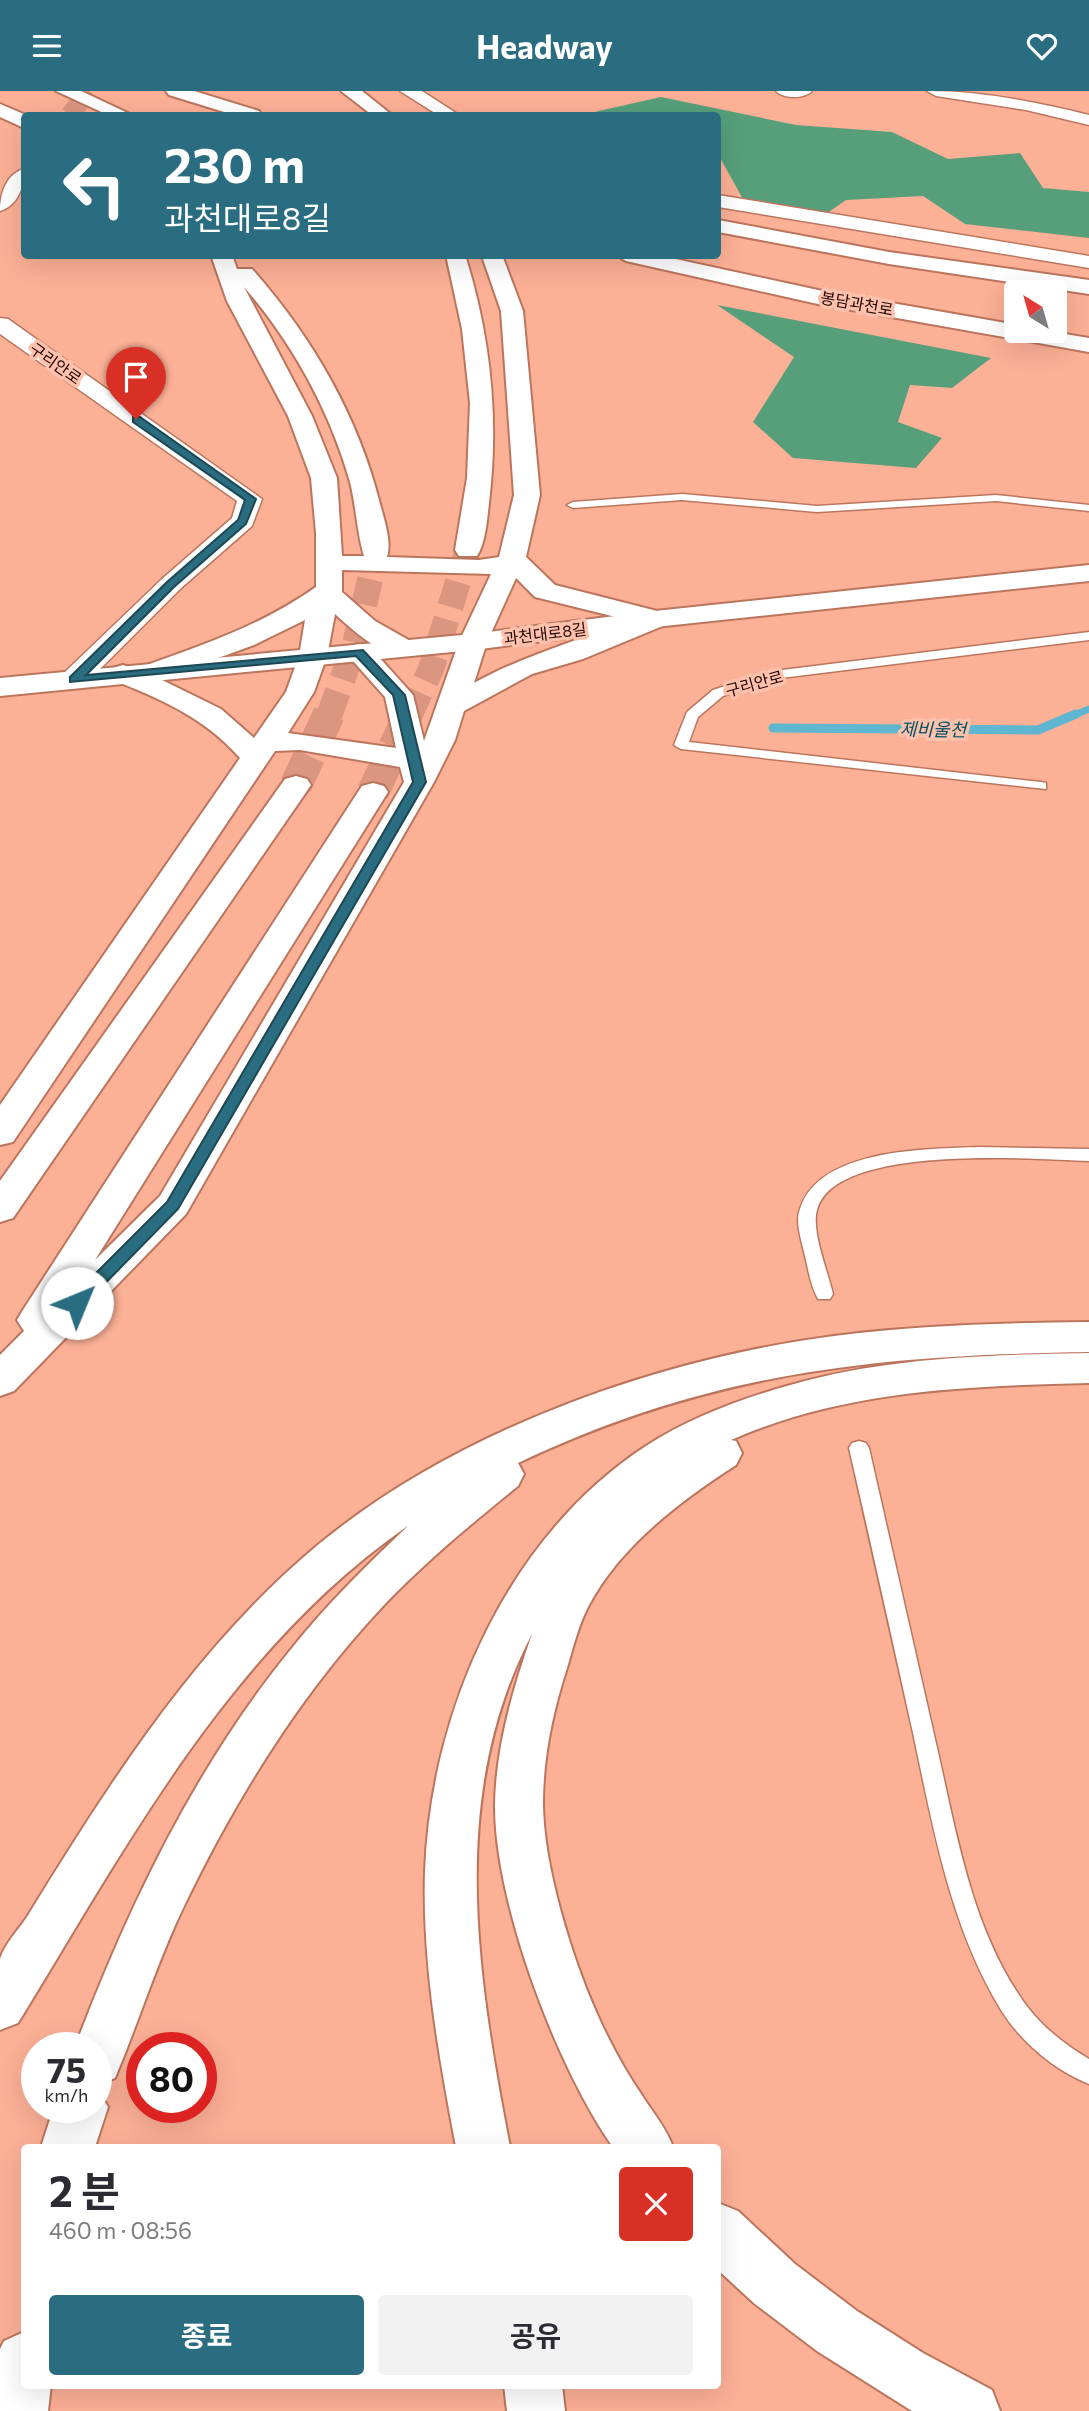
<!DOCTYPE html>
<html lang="ko">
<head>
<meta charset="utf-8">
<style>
  :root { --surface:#fff; --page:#f2f2f3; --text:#2b2b33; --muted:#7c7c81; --accent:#2b6d80 }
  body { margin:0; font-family:Commissioner,"Noto Sans KR",sans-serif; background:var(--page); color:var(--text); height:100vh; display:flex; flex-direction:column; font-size:26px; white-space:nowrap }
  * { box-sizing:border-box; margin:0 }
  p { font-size:23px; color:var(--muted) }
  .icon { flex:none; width:38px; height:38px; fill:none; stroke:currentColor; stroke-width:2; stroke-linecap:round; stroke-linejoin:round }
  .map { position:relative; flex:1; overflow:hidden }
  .sheet { position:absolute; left:21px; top:2053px; width:700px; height:245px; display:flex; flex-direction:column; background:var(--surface); border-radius:7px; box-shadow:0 7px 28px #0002 }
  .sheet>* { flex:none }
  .top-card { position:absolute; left:21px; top:21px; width:700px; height:147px; border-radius:7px; box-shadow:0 7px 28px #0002; background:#2b6d80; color:#fff; overflow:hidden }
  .needle { width:46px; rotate:323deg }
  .buttons { position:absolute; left:1004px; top:189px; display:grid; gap:14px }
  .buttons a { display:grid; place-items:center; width:63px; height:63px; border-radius:7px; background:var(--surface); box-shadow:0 7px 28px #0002; font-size:35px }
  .speed { position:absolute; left:21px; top:1941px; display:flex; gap:14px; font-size:35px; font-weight:700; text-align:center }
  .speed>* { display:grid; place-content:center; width:91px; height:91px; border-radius:50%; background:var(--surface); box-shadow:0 7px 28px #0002; line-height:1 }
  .speed small { font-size:18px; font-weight:400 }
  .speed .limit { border:10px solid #d22; background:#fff; color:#111 }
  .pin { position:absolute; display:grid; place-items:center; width:60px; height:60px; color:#fff; margin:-72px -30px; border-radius:50% 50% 50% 0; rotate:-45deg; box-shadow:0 0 7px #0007 }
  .pin .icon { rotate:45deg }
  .me { position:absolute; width:77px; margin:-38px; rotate:45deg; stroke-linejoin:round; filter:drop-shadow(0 0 5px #0008) }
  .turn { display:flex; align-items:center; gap:24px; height:147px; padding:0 28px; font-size:32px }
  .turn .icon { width:91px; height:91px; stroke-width:2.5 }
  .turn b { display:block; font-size:49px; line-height:60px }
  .round { display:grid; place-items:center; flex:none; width:74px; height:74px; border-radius:7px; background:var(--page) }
  .summary { display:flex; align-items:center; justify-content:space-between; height:119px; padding:0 28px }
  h1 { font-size:42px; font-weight:700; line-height:52px }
  .action { display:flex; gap:14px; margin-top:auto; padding:14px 28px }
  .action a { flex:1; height:80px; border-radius:7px; background:var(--accent); color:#fff; font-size:28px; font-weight:700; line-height:80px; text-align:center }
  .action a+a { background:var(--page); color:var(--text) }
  header { display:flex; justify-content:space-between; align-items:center; height:91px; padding:0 28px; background:var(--accent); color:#fff; font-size:32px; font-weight:700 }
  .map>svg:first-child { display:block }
  .forest { fill:#579f7a }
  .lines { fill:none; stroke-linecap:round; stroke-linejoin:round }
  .stream-far1 { stroke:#5eb6d0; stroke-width:7 }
  .stream { stroke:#5eb6d0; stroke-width:9 }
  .street-tunnel { stroke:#db9680; stroke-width:19; stroke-dasharray:19 10; stroke-linecap:butt }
  .highway-tunnel-far1 { stroke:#db9680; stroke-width:26; stroke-dasharray:26 13; stroke-linecap:butt }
  .highway-tunnel { stroke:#db9680; stroke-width:32; stroke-dasharray:32 17; stroke-linecap:butt }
  .lane-casing { stroke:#bc755d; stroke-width:3 }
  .street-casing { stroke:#bc755d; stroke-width:3 }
  .secondary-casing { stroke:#bc755d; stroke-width:4 }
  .highway-casing { stroke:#bc755d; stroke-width:4 }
  .lane { fill:#fff; fill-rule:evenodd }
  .street { fill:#fff; fill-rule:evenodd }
  .secondary { fill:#fff; fill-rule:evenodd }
  .highway { fill:#fff; fill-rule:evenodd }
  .route { fill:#2b6d80; stroke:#1c4753; stroke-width:2 }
  .labels { text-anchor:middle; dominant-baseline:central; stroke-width:7; stroke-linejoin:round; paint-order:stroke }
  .far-street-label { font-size:16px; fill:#1f0601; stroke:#ffc1ac }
  .far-water-label { font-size:18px; font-style:italic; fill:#005163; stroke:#ffc1ac }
</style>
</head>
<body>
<header><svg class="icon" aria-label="menu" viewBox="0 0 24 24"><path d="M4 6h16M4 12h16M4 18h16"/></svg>Headway<svg class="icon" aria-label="heart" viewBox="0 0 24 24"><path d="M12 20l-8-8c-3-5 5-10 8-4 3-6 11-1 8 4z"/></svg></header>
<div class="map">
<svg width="1089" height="2320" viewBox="0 0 1089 2320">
  <rect width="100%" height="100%" fill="#fcb096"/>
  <path class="forest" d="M661,6L796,34L892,41L948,68L1020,62L1043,97L1089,101V147L965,133L923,105L846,109L826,123L749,119L718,63V24H581Z
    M717,214L991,267L952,297L910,294L898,331L942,347L916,377L793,367L753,331L794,266Z"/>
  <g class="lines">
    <path class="stream-far1" d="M1072,625L1089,618"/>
    <path class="stream" d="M773,637L1038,639L1076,623"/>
    <path class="street-tunnel" d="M70,24L89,0"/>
    <path class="highway-tunnel-far1" d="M329,625L355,553L376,463
      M409,625L431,578L468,459"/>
    <path class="highway-tunnel" d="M296,694L329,623
      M373,701L410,623"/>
    <defs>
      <path id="lane" d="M682,403L817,415L996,404L1089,414V420L996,410L817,421L682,409L573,417L567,414L573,411Z
        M1089,541V549L773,588L723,605L698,626L689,651L1041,691L1046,692V698L681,658L674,654L687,621L713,599L766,581Z
        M979,1056L1089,1058V1070C1034,1068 834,1052 817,1119C811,1140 828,1181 833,1203L830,1208H818C810,1194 808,1176 804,1161C801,1148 795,1130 800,1118C819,1057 928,1058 979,1056Z
        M859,1350L866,1352L869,1357C891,1454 913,1551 935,1648C955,1734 969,1829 1019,1904C1036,1931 1062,1952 1089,1968V1993C1054,1979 1021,1951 1001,1919C950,1835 933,1736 913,1642C892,1547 871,1452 849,1357L852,1352Z"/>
      <path id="street" d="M400,0H422L459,24H438Z
        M776,0H812C804,8 784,8 776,0Z
        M927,0C983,0 1035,11 1089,24V34L1026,19L936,5Z
        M24,78C25,94 18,115 0,120C0,103 6,83 24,78Z
        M718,104L1089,165V177L718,116Z
        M0,227L8,228L262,408L252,435L180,498L84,594H64L60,588L64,582L162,488L232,427L237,410L0,243Z"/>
      <path id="secondary" d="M1089,474V490L655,536L473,559L0,605V587L473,543L655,520Z"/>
      <path id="highway" d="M56,0H81L132,24H108Z
        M166,0H194L259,20L261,24H234L169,4Z
        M341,0H362L392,24H372Z
        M0,13L26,24L24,37L0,26Z
        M718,129L889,161L1089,189V203L889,173L718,141Z
        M211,164H232L237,178H252C312,246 358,325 380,413C384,428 392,451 387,466L479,469L499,466L514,404L501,220L483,168L486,164H502L523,220L540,404L526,466L555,494L665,522L669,528L665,534L583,568L532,583L464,620L455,649L434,691L186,1123L14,1300L0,1305V1264L24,1240L17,1229L23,1219L358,701L362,695L373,692L384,695L388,701L95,1169L160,1105L404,691L400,676L300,659L275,660L13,1051L0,1054V1014L240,667C205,627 161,608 113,589L109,583L113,577L123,574L144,581L147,574C208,552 262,534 316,496V442L311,387L288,325L227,210ZM244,196C292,251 330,320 350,391C356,415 357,442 364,465H342L337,387L312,325ZM342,479L491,483L459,551L424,650L413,604L369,555L359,553L349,555L345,561L385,606L396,657L288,642L314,601L327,565L335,523C354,540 385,570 412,563L416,557L412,551L375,530L342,501ZM516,487L535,506L628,529C576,551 522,565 474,592L487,551ZM305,529L299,565L286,601L254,647L221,618L160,588L254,554Z
        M446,164L466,167C491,248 499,328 489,412C487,428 486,451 477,465H459L455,459L467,387L470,312L462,238Z
        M616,164H657L818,199L1017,234V240H1047L1089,247V261L818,213L626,170Z
        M296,685L307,688L311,694L13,1127L0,1131V1090L285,688Z
        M1089,1231V1261C878,1264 712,1280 518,1372L524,1383L518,1395C471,1433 425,1471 383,1515C301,1602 236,1707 184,1815C157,1871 139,1930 115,1987L96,1995V1956H75C129,1814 195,1676 292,1557C327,1513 368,1473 409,1434C231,1557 129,1751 18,1932L0,1939C0,1920 0,1885 0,1868C4,1854 19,1838 27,1826C54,1782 82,1737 111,1694C170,1606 237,1521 319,1453C458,1339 657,1268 834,1245C918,1234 1004,1232 1089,1231Z
        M1089,1262V1292C967,1295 844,1299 731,1349L736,1350L742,1362L736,1374C680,1410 619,1456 588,1516C578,1535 573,1557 567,1577C553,1620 543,1666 543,1712C543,1774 572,1867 597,1923C610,1952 625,1980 643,2006C654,2023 666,2037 673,2056H613C557,1977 494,1811 495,1713C496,1655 513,1598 532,1543C447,1704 477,1885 510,2056H456C439,1966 422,1872 425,1780C431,1619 508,1445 646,1355C691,1326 743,1307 794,1293C890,1266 990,1264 1089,1262Z
        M96,1996L108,2016L95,2056H41L54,2016H96Z
        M718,2112L738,2120L795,2173L857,2220L923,2262L992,2299L1000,2320H912L817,2260L755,2213L718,2179Z
        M24,2241V2294H51L48,2320H0V2258L4,2250Z
        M504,2294H562L565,2320H507Z"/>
    </defs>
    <use href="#lane" class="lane-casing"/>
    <use href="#street" class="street-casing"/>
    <use href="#secondary" class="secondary-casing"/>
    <use href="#highway" class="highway-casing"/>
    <use href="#lane" class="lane"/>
    <use href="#street" class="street"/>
    <use href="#secondary" class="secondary"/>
    <use href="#highway" class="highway"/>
  </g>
  <path class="route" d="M133,326H140L256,408L246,433L174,496L86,584L363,559L405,604L426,691L178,1118L82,1216L77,1218L69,1212L71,1207L167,1111L413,691L393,604L356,565L70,591V586L167,491L238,429L245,409L133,331Z"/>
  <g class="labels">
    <g class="far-street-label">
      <text transform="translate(857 212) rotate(10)">봉담과천로</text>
      <text transform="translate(56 272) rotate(35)">구리안로</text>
      <text transform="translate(545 542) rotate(-7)">과천대로8길</text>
      <text transform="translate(754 592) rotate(-15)">구리안로</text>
    </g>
    <g class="far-water-label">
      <text transform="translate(933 638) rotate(1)">제비울천</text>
    </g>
  </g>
</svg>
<div class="buttons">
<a><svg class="needle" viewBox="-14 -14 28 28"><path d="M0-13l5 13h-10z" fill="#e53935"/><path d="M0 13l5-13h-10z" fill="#7c7c81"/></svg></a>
</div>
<div class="speed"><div>75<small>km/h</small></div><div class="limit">80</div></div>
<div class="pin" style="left:136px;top:328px;background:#d93025"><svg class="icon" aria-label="arrive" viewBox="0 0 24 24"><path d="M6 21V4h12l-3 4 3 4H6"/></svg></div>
<svg class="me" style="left:77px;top:1212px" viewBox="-20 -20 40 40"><circle r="19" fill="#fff"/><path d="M0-13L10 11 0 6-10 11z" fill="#2b6d80"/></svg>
<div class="top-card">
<div class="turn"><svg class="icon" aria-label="left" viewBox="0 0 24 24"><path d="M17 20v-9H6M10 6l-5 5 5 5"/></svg><div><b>230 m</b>과천대로8길</div></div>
</div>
<section class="sheet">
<div class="summary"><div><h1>2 분</h1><p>460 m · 08:56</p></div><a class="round" style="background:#d93025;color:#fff"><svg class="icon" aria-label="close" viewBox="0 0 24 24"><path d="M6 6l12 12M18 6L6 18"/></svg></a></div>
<div class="action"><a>종료</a><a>공유</a></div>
</section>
</div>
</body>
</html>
